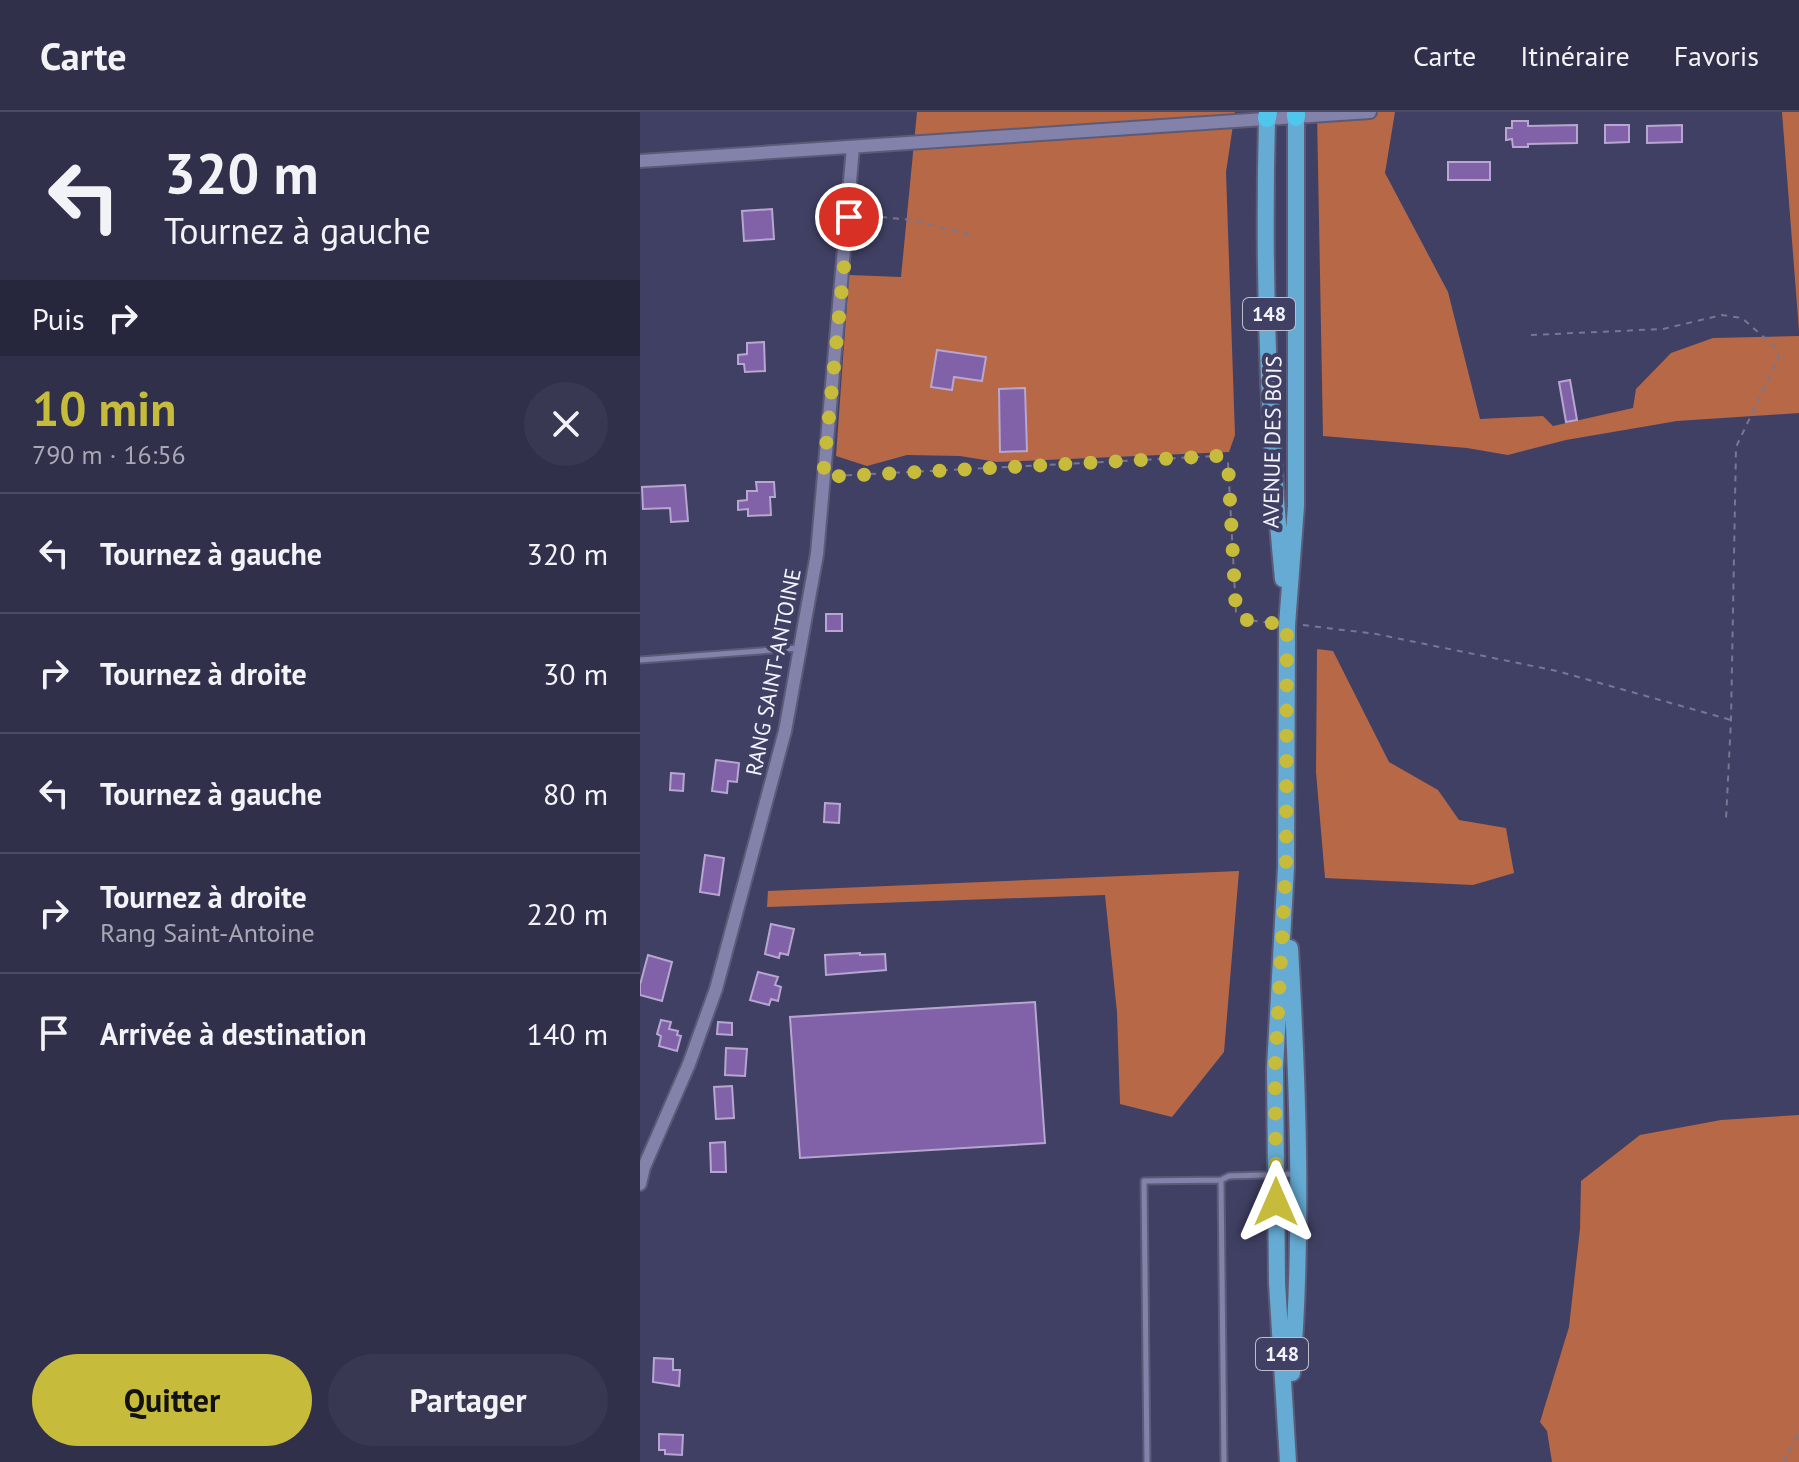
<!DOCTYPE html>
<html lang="fr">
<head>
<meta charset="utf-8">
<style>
  :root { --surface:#30304b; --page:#383852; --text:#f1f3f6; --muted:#a8a9b5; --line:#4b4b63; --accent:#c7bb3b }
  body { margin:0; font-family:"PT Sans",sans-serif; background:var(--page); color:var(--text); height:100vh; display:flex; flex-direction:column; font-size:30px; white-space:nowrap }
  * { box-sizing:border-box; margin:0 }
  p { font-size:26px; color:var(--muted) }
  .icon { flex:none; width:44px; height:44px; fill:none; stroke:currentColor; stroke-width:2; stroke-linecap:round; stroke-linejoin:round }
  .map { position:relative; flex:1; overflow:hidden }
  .drawer { display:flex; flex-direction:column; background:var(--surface); width:640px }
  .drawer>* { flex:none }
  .top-card { background:#30304b; color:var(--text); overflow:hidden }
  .pin { position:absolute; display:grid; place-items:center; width:68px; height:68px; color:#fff; margin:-34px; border:4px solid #fff; border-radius:50%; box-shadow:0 2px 8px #0007 }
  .me { position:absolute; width:88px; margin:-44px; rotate:0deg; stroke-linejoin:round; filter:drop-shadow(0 0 6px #0008) }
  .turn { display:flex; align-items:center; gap:28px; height:168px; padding:0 32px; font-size:36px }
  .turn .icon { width:104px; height:104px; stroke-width:2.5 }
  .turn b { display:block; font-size:56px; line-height:68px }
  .then { display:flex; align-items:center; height:76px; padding:0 32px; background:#0003; gap:16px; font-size:30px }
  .round { display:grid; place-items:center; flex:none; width:84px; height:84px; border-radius:42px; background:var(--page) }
  .summary { display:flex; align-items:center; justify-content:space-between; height:136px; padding:0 32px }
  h1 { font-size:48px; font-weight:600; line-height:60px; color:var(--accent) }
  .primary-button { display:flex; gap:16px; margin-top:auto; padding:16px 32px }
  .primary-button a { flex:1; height:92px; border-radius:48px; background:var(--accent); color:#111; font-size:32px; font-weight:600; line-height:92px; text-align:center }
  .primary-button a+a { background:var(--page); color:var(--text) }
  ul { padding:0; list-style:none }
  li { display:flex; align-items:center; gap:24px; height:120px; padding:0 32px; border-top:2px solid var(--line) }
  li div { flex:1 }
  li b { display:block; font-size:30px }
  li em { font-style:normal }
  header { display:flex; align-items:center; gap:48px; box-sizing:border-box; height:112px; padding:0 40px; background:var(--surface); border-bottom:2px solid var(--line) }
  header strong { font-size:38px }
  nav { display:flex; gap:44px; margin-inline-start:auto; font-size:28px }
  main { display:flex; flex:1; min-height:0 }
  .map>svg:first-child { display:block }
  .forest { fill:#b76846 }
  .building { fill:#8161a8; stroke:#b7a6cf; stroke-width:2 }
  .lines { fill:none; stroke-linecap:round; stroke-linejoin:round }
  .service-casing { stroke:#5c5b77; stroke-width:9 }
  .tertiary-casing { stroke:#5c5b77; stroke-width:16 }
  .primary-casing { stroke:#5c5b77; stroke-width:20 }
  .motorway-casing { stroke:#5c5b77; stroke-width:22 }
  .path { stroke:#777793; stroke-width:2; stroke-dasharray:6 6; stroke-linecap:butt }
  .service { stroke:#8282ab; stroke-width:5 }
  .tertiary { stroke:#8282ab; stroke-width:12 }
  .primary { stroke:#65abd3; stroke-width:16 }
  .motorway { stroke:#51c6ed; stroke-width:18 }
  .route { stroke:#c7bb3b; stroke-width:14; stroke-dasharray:0 25.2 }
  .labels { text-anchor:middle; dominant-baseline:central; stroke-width:8; stroke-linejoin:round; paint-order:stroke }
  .shield { fill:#404064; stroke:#bdbdce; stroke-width:2 }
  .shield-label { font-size:20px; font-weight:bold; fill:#f2f3fc }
  .street-label { font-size:22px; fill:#f2f3fc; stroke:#404064 }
</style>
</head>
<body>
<header>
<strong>Carte</strong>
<nav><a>Carte</a><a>Itinéraire</a><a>Favoris</a></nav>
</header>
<main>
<section class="drawer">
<div class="top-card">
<div class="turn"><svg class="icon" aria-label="left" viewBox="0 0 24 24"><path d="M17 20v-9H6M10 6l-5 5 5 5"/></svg><div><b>320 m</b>Tournez à gauche</div></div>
<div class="then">Puis<svg class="icon" aria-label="right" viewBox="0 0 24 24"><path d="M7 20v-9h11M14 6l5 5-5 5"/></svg></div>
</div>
<div class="summary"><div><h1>10 min</h1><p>790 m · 16:56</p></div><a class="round"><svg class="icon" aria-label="close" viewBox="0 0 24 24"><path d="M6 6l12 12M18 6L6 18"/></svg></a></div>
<ul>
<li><svg class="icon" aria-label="left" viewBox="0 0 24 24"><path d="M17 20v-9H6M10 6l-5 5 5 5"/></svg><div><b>Tournez à gauche</b></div><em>320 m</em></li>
<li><svg class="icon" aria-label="right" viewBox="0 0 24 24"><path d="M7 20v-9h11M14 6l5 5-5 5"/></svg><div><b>Tournez à droite</b></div><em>30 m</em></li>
<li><svg class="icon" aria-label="left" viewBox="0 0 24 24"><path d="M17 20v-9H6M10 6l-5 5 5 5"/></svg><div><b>Tournez à gauche</b></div><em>80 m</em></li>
<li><svg class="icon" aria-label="right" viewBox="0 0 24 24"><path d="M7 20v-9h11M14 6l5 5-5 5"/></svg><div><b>Tournez à droite</b><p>Rang Saint-Antoine</p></div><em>220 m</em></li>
<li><svg class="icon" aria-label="arrive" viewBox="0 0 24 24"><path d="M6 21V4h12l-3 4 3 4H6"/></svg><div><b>Arrivée à destination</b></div><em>140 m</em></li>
</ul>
<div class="primary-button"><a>Quitter</a><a>Partager</a></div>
</section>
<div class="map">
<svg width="1159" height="1350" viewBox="0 0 1159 1350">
  <rect width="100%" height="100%" fill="#404064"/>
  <path class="forest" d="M277,0H595L586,60L595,323L589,340L357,350L320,344L267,343L227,354L196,344L209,163L261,165Z
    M677,0H755L745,61L808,180L840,307L903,304L913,314L993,296L996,277L1031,241L1073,226L1159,224V301L1037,309L926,328L868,343L827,336L683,324Z
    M1142,0H1159V219Z
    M677,537L693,539L749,650L798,678L819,708L866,716L874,761L833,773L685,766L676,660Z
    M599,759L584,940L532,1005L480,992L477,900L465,783L127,795L128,779Z
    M1159,1003V1350H912L907,1319L900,1310L929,1215L940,1117L941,1069L1000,1023L1081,1008Z"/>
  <path class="building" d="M872,9H888V14L937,13V31L888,32V35H873L872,27L866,28V16H872Z
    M965,13H989V30L965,31Z
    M1042,13V30L1007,31V14Z
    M808,50H850V68H808Z
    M132,97L134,127L104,129L102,99Z
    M124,230L125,259L105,260L104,252H98V243L107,242V231Z
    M297,238L346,245L342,269L314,265L312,278L291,275Z
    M930,268L937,308L926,310L919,270Z
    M385,276L387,339L360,340L359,277Z
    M116,370H134L135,385H130L131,403L108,404V397L98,398V389L107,388V379H117Z
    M45,373L48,409L31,410L30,396L3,397L2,375Z
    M186,502H202V519H186Z
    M76,648L99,651L97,670L88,669L87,681L72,679Z
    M31,661L44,662L43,679L30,678Z
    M185,691L200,692L199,711L184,710Z
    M65,743L84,746L79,783L60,780Z
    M131,812L154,817L148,843L140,841L139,846L125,842Z
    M220,841V843L245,842L246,858L186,863L185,843Z
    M8,843L32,850L22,889L0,883V873Z
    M118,860L138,865L135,873L141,875L138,889L131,887L129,893L110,888Z
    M395,890L405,1031L160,1046L150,905Z
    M21,908L31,910L29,917L38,919L37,923L41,924L37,939L19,934L21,924L17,922Z
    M78,910L92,911V923L77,922Z
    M86,936L107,937L105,964L85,963Z
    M92,974L94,1006L76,1007L74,975Z
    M85,1030L86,1060H71L70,1031Z
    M14,1246L33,1247V1258H40L39,1274L13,1270Z
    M19,1322L43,1323L42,1343L25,1342V1338H19Z"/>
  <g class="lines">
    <defs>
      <path id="service" d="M0,548L159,536
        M581,1068L584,1350
        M507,1350L504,1069L581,1068L589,1064L654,1062"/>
      <path id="tertiary" d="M0,49L730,0
        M0,1072L4,1055L49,952L76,877L145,619L177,442L213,35"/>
      <path id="primary" d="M627,6C623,159 628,315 643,467
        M650,836C658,978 663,1119 652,1261
        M648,1350L637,1171L635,956L646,755L647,513L656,394V5"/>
      <path id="motorway" d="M656,0V5
        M627,6L628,0"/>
    </defs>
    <use href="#service" class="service-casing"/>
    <use href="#tertiary" class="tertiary-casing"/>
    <use href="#primary" class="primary-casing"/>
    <use href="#motorway" class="motorway-casing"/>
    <path class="path" d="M241,105L272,108L335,124
      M891,223L1023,217L1082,203L1102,206L1135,235L1139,245L1096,335L1091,608L1086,707
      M194,364L577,344L588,351L596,500L607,508L633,511
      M663,513L736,522L917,559L1091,608
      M1144,1350L1159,1320"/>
    <use href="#service" class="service"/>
    <use href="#tertiary" class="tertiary"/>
    <use href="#primary" class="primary"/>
    <use href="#motorway" class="motorway"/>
  </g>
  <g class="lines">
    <path class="route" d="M209,105L183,365L577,344L588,351L596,500L607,508L647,513L646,755L635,956L636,1090"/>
  </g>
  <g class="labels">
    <g class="shield">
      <rect x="603" y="186" width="52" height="32" rx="6"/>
      <rect x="616" y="1226" width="52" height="32" rx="6"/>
    </g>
    <g class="shield-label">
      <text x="629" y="202">148</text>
      <text x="642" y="1242">148</text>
    </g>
    <g class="street-label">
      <text transform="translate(632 330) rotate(-89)">AVENUE DES BOIS</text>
      <text transform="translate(133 560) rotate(-79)">RANG SAINT-ANTOINE</text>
    </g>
  </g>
</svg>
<div class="pin" style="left:209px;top:105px;background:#d93025"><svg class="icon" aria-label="arrive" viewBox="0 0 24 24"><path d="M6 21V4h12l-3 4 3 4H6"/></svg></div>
<svg class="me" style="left:636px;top:1090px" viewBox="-20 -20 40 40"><path d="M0-17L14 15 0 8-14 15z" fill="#c7bb3b" stroke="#fff" stroke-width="4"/></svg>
</div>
</main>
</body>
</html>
